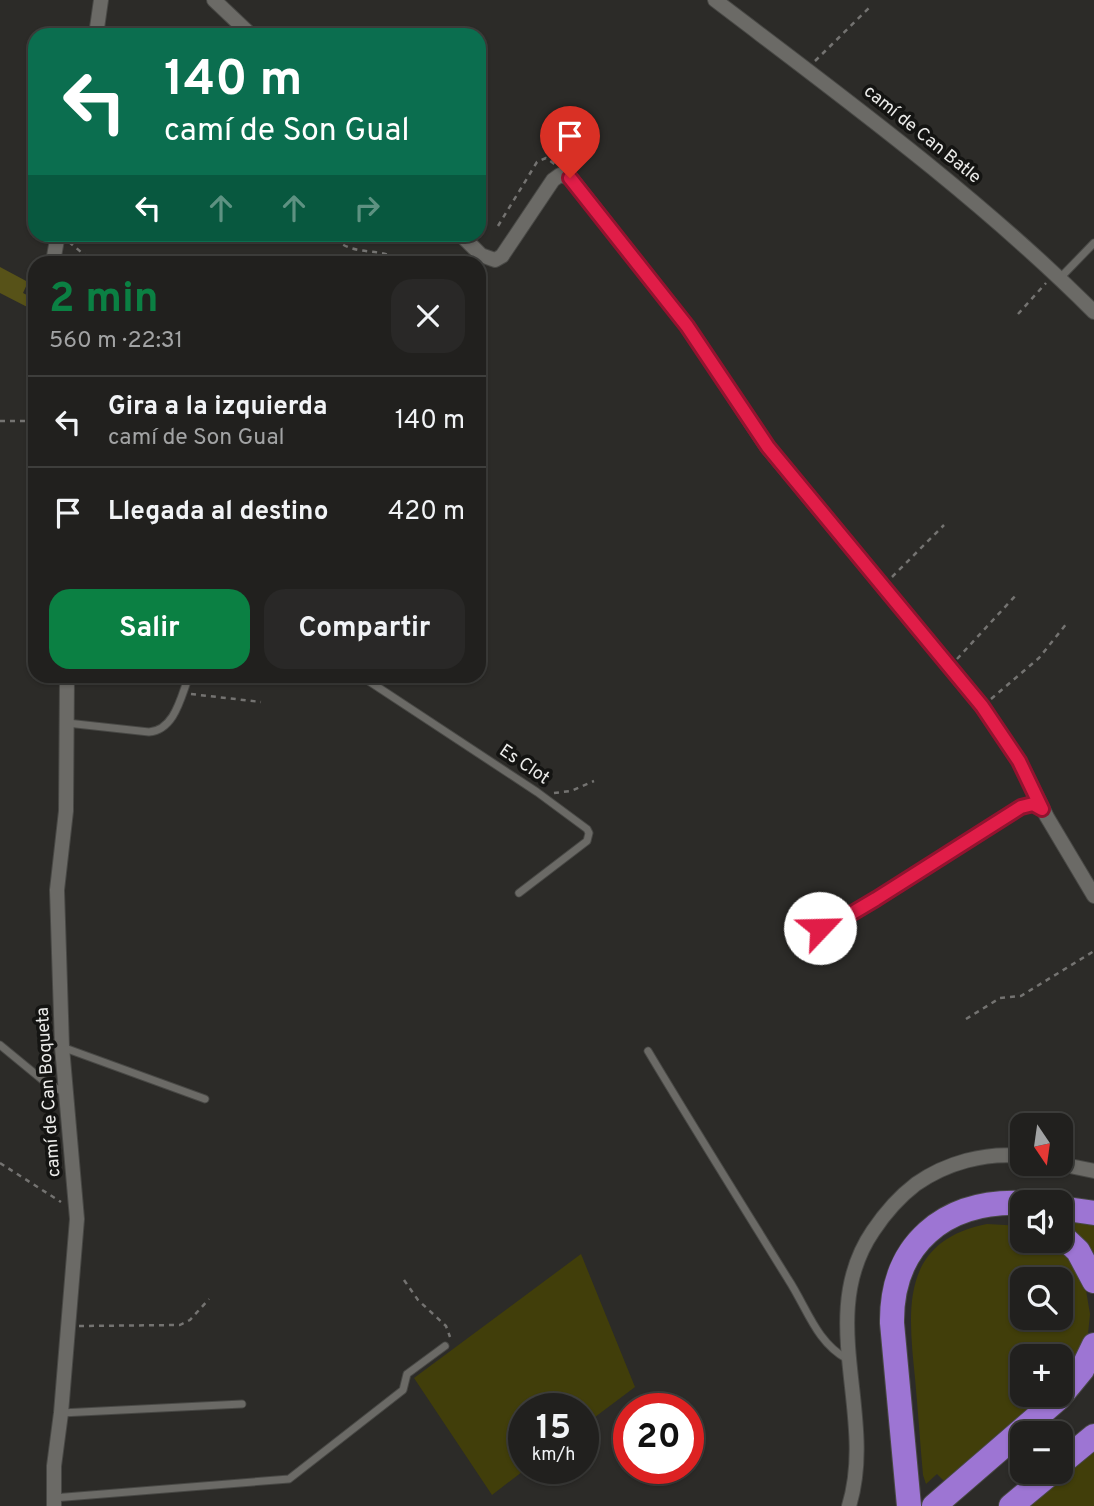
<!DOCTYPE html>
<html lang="es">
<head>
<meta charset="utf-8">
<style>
  :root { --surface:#21201e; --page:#292827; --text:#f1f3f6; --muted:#a2a3a4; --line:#3e3e3c; --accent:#0b8043 }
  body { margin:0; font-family:Overpass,sans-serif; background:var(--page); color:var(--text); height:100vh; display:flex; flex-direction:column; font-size:26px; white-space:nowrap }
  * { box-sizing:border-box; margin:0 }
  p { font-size:23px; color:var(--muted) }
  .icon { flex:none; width:38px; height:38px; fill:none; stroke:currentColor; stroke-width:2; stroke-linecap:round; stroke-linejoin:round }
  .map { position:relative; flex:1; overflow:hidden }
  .panel { position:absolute; left:28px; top:256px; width:458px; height:427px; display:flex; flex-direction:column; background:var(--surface); border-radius:21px; box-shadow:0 2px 5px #0004,0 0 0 2px var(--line) }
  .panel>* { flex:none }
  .banner { position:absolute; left:28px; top:28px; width:458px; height:214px; border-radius:21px; box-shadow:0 2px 5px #0004,0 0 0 2px var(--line); background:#0b6e4f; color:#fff; overflow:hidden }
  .needle { width:46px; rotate:167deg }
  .fabs { position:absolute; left:1010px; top:1113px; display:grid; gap:14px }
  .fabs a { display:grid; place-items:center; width:63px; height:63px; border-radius:14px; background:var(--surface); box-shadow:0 2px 5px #0004,0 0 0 2px var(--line); font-size:35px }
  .speed { position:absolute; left:508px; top:1393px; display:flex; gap:14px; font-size:35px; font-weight:700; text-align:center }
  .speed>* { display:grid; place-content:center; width:91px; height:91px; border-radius:50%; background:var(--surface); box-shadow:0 2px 5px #0004,0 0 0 2px var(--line); line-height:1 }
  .speed small { font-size:18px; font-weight:400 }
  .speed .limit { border:10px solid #d22; background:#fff; color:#111 }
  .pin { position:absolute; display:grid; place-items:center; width:60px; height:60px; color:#fff; margin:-72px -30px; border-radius:50% 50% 50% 0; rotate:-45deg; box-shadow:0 0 7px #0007 }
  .pin .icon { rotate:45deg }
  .me { position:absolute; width:77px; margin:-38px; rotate:66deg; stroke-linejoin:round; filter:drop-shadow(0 0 5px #0008) }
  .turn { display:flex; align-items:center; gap:24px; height:147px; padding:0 21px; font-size:32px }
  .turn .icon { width:91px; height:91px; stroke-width:2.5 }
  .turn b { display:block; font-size:49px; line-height:60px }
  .lanes { display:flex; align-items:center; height:66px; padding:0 21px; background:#0003; justify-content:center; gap:35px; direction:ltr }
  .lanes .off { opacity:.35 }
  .round { display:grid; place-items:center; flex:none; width:74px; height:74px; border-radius:21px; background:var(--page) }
  .summary { display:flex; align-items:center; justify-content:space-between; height:119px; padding:0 21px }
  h1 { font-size:42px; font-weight:700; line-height:52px; color:var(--accent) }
  .cta { display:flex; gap:14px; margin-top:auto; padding:14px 21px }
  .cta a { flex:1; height:80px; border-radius:21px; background:var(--accent); color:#fff; font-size:28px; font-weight:700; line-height:80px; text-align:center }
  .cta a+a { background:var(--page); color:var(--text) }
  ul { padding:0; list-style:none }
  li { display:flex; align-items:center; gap:21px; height:91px; padding:0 21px; border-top:2px solid var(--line) }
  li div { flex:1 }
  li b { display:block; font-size:26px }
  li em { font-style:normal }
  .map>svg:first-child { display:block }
  .green { fill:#413e0a; fill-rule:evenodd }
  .building { fill:#575218 }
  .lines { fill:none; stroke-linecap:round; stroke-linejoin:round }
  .lane-casing { stroke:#484845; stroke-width:9 }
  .street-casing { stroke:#484845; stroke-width:16 }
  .highway-casing { stroke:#484845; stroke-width:26 }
  .path { stroke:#747371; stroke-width:2.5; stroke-dasharray:5 5; stroke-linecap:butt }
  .lane { stroke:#6b6a66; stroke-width:7 }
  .street { stroke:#6b6a66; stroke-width:14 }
  .highway { stroke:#9d75d3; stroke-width:24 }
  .route-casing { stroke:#92132f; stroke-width:18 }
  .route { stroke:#e11d48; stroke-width:12 }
  .labels { text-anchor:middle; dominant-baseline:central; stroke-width:7; stroke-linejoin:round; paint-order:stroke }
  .street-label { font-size:18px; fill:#ebebe9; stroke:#141412 }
</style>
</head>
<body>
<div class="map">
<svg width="1094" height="1506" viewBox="0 0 1094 1506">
  <rect width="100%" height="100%" fill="#2c2b28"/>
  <path class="green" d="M1061,1217L1094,1221V1261L1061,1226Z
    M987,1224L1022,1226V1241H1053L1061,1246L1085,1284L1090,1314L1088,1334L1082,1351L1061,1383L1060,1356H1022V1395H1049L945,1482L937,1474L926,1484L923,1475C920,1443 918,1410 915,1378C908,1309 900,1241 987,1224ZM1022,1279H1060V1318H1022Z
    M581,1254L635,1387L583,1426V1409H523V1468H527L492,1495L414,1378Z
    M1094,1452V1506H1030L1037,1500Z"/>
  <path class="building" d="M0,267L28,282L23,293L35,299V311L0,293Z"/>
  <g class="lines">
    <defs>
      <path id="lane" d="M1060,278L1094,243
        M361,676L537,792L587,829L589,833L587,841L519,893
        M67,723L149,732C175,730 181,696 189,676
        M820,928L844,918L876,899L1021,807L1033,804L1039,806
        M0,1045L45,1082L65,1093
        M62,1047L205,1099
        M648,1051C694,1128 741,1203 788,1279C807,1308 816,1342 847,1359
        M61,1413L242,1404
        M53,1498L289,1479L403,1390L407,1374L445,1346"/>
      <path id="street" d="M214,0L251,35
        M715,0C845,99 978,196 1094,312
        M96,35L101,0
        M460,234L481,255L495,260L502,256L553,180L560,175L571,178L687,326L767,447L982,706L1019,761L1047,817L1094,896
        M53,262L58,234
        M1060,1164L1094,1171
        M54,1506V1466L61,1413L77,1219L62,1047L57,890L66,811L67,676
        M849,1506C877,1415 815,1316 873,1231C885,1213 899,1197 916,1184C946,1163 985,1152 1022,1156"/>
      <path id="highway" d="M1060,1208L1094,1213
        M1060,1234L1078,1251L1094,1281
        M1060,1464L1094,1436
        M909,1506L892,1323C891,1244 945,1200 1022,1203
        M934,1506L1059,1398L1082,1370L1094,1345
        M1011,1506L1052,1472"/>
    </defs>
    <use href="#lane" class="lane-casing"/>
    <use href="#street" class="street-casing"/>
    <use href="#highway" class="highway-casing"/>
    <path class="path" d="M815,61L869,8
      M498,226L537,162L546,158L556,165
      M335,239C357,258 378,245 403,262
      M69,242L93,262
      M1018,314L1046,283
      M0,421H35
      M892,577L944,525
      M957,659L1017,594
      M191,694L261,702
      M991,699L1039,658L1067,623
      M554,793L571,791L594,781
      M966,1019L1000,998L1021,996L1094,951
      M0,1163L61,1202
      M404,1280L418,1300L446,1326L450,1337
      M79,1326L180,1325L190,1320L209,1299"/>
    <use href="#lane" class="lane"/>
    <use href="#street" class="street"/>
    <use href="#highway" class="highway"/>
  </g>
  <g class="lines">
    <defs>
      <path id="route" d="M570,178L687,326L768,447L982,706L1019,761L1042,809L1033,804L1021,807L876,899L844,918L820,928"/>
    </defs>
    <use href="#route" class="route-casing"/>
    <use href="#route" class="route"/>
  </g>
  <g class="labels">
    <g class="street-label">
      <text transform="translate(922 135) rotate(39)">camí de Can Batle</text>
      <text transform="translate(524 765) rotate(34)">Es Clot</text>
      <text transform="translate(49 1092) rotate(-94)">camí de Can Boqueta</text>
    </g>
  </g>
</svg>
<div class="fabs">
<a><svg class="needle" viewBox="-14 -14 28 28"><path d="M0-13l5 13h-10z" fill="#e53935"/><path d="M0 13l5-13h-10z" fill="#a2a3a4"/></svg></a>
<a><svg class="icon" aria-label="sound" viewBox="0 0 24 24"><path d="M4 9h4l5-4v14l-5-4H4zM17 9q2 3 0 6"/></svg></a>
<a><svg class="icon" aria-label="search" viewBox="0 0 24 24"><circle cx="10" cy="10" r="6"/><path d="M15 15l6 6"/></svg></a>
<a>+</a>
<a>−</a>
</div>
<div class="speed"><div>15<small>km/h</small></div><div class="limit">20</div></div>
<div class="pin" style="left:570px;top:178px;background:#d93025"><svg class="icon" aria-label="arrive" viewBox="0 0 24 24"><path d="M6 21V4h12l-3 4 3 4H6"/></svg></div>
<svg class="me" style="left:820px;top:928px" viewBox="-20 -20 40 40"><circle r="19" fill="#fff"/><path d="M0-13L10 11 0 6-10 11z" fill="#e11d48"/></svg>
<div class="banner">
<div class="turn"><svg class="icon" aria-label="left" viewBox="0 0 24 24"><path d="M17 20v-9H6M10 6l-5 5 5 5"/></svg><div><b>140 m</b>camí de Son Gual</div></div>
<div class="lanes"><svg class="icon" aria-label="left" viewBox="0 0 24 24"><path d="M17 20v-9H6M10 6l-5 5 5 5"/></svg><svg class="icon off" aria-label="ahead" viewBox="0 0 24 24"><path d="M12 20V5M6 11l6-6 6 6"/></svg><svg class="icon off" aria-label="ahead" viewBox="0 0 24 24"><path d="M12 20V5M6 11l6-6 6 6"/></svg><svg class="icon off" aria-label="right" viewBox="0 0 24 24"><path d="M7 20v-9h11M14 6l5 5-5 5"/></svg></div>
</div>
<section class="panel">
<div class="summary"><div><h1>2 min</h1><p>560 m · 22:31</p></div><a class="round"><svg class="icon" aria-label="close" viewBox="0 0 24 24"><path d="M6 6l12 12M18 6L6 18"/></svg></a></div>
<ul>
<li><svg class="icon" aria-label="left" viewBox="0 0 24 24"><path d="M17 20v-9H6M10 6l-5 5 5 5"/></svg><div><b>Gira a la izquierda</b><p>camí de Son Gual</p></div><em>140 m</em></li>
<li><svg class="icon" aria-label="arrive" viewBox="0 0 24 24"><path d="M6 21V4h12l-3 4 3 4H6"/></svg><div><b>Llegada al destino</b></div><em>420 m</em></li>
</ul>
<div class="cta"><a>Salir</a><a>Compartir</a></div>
</section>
</div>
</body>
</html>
